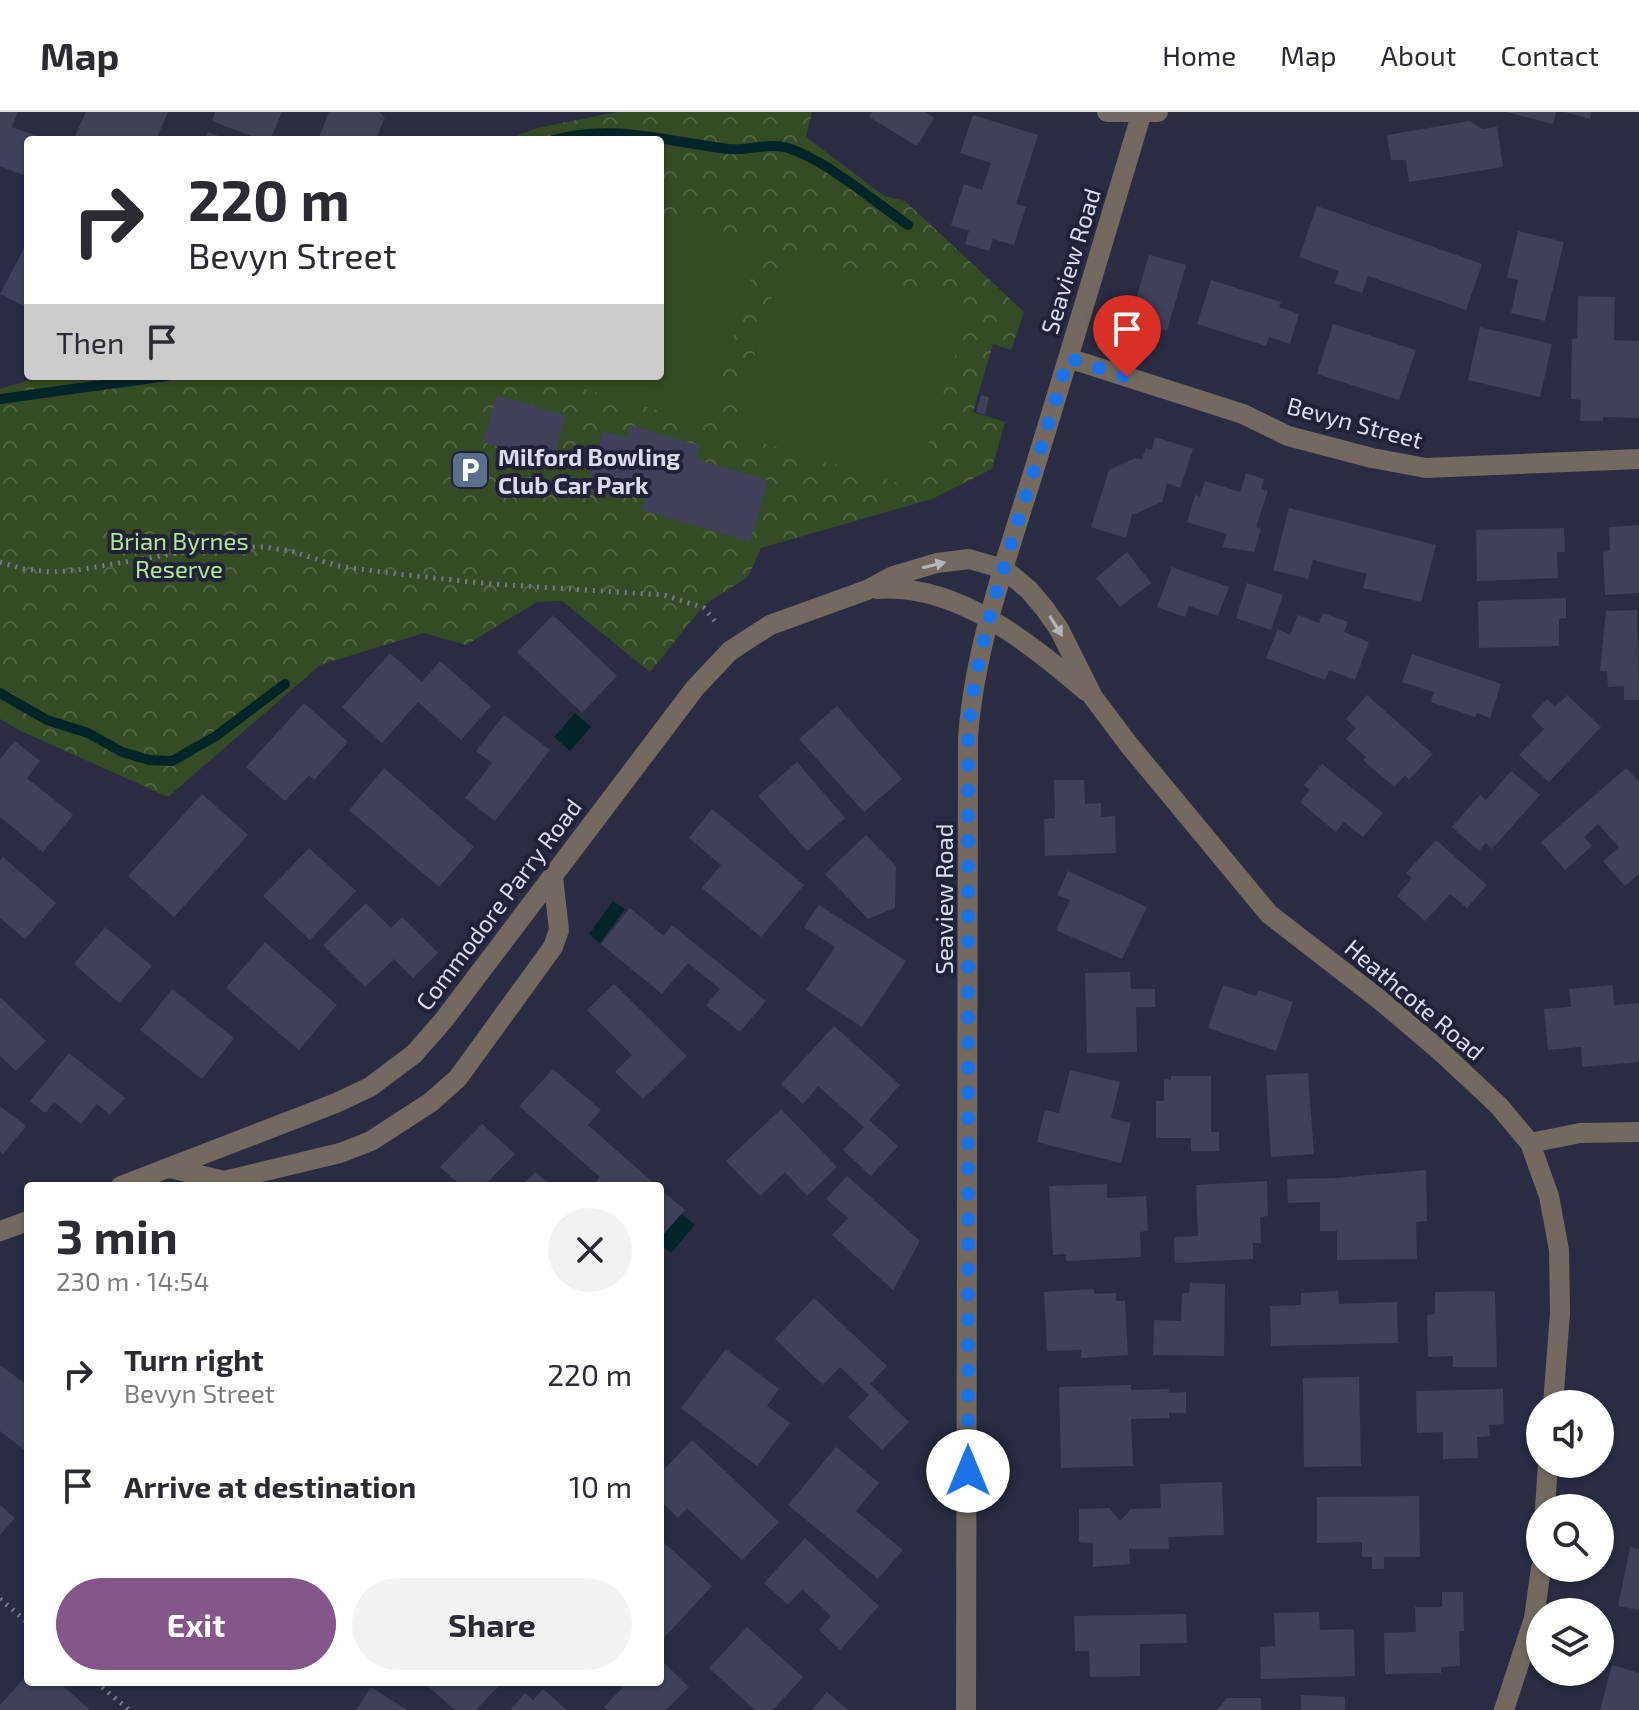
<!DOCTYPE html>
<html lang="en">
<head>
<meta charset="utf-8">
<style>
  :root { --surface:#fff; --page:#f2f2f3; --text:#2b2b33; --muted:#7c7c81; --line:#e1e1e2; --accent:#84568a }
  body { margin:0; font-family:"Exo 2",sans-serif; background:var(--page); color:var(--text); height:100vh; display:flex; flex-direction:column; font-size:30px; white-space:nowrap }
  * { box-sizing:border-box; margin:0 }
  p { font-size:26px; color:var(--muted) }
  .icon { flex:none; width:44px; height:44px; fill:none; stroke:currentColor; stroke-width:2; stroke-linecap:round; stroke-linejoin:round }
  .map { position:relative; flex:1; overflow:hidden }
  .side { position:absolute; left:24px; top:1070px; width:640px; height:504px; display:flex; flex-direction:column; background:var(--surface); border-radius:8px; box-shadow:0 2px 6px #0004 }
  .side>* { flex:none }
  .guide { position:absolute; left:24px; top:24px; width:640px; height:244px; border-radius:8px; box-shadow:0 2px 6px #0004; background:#fff; color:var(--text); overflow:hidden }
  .tools { position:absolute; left:1526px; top:1278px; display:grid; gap:16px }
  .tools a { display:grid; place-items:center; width:88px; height:88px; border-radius:50%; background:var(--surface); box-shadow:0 2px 6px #0004; font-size:40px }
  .pin { position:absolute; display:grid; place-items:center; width:68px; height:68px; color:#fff; margin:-82px -34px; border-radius:50% 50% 50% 0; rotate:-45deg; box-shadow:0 0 8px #0007 }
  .pin .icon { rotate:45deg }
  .me { position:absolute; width:88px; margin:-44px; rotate:0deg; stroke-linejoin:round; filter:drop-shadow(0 0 6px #0008) }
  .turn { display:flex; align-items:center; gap:28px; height:168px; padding:0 32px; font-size:36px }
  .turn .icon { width:104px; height:104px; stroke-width:2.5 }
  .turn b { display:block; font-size:56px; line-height:68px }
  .then { display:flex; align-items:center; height:76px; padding:0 32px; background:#0003; gap:16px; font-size:30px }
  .round { display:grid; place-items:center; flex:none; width:84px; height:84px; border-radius:42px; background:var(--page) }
  .summary { display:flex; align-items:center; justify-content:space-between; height:136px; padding:0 32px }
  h1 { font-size:48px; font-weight:700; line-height:60px }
  .cta { display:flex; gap:16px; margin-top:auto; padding:16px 32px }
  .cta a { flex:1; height:92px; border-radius:48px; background:var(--accent); color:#fff; font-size:32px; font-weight:700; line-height:92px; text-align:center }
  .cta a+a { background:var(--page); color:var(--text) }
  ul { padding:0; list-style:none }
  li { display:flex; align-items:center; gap:24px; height:112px; padding:0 32px }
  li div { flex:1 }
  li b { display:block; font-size:30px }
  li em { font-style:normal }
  header { display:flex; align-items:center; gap:48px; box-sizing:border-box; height:112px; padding:0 40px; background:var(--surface); border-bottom:2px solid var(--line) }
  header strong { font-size:38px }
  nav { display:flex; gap:44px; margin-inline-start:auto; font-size:28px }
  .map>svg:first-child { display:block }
  .park { fill:url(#park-crowns) }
  .garden { fill:#344b24 }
  .water { fill:#002528 }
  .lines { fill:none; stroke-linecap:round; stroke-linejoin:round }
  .stream { stroke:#002528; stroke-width:10 }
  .building { fill:#3f415b }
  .path { stroke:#75778c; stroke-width:5; stroke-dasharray:2 6; stroke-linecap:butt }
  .minor { stroke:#73695f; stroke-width:20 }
  .oneway { fill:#b6b4bb }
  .route { stroke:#1a73e8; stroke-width:14; stroke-dasharray:0 25.2 }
  .labels { text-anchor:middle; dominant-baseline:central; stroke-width:8; stroke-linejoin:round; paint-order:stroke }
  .street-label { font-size:24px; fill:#dadcec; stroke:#21223a }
  .poi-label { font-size:24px; font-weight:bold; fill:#dadcec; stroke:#21223a; text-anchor:start }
  .park-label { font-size:24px; fill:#b2ea8e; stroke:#21223a }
</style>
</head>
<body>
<header>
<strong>Map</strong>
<nav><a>Home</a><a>Map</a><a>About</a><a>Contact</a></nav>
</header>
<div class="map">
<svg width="1639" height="1598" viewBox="0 0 1639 1598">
  <defs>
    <pattern id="park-crowns" width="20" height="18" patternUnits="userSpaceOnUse" patternTransform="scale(2)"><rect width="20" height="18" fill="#344b24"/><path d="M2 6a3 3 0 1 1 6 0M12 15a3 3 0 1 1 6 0" fill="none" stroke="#516444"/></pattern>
  </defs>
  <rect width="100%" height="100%" fill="#2a2c44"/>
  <path class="park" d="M617,0H812L806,25L884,84L905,89L1024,200L1011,238L993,232L973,300L1005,310L992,357L932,387L761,436L748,465L704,493L650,560L562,489L537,490L466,533L424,521L320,553L168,685L21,619L0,607V277L42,264H660V28H506L537,16Z"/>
  <path class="garden" d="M660,100L762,131L707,313L541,264H660Z
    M786,139L970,193L915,376L731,322Z"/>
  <path class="water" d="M575,601L591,615L570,639L554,625Z
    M613,789L625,797L600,831L589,822Z
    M677,1098L695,1113L671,1141L660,1132V1118Z"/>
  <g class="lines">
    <path class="stream" d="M553,28C616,11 667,30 729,37C746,39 767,31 784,35C821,44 875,90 908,113
      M0,287L167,264
      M0,581L47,608L88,621L122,640L149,648L172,649L216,624L285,572"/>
  </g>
  <path class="building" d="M0,0H18L12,15L38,24L37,28H28V51L23,63L0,54Z
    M86,0H168L156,28H73Z
    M215,0H282L270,28H262L212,9Z
    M329,0H379L385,5L376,28H318Z
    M872,0H925L934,6L917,34L869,5Z
    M1507,0H1556L1553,12Z
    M1565,0H1591L1590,7Z
    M973,3L1038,23L1016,92L1026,95L1014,133L993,127L989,139L965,132L969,119L951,113L964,72L982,78L991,51L960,41Z
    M1470,9L1482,17L1497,15L1503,55L1409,70L1406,48H1391L1387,23Z
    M208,20L229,28H205Z
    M1317,94L1482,152L1466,198L1368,164L1362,181L1334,171L1339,159L1299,145Z
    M1518,119L1564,130L1545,209L1511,201L1518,168L1507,165Z
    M28,129V196L0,182Z
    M1149,143L1186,153L1167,219L1130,208Z
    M1211,168L1281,190L1279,195L1299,202L1290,232L1269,225L1266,234L1197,212Z
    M1578,184L1615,185L1614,228L1639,229V306L1603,305V309H1580L1581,288L1571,287L1572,227L1577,226Z
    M1333,212L1416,238L1399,288L1317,262Z
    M1480,215L1552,232L1540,285L1468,268Z
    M497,283L566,304L552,351L483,330Z
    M981,283L989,285L985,303L976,300Z
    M630,313L700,334L696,347L768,368L750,430L642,398L647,380L590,364L603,319L626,326Z
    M1155,325L1193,337L1180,376L1167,371L1162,390L1132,403L1126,426L1091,415L1109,358L1135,346L1142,347L1146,336L1152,338Z
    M1246,361L1264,367L1261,377L1268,379L1256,415L1261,417L1254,440L1222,435L1227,422L1187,410L1195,383L1200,385L1205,369L1240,380Z
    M1289,396L1436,433L1421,490L1363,476L1367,462L1313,448L1308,467L1273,458Z
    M1639,413V481L1605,483L1603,440L1610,439L1609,415Z
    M1564,416L1565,440H1557L1558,466L1477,469L1476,418Z
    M1127,440L1151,471L1120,495L1096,466Z
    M1172,455L1229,475L1218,504L1189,494L1185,505L1157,495Z
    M1247,471L1283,483L1271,518L1236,506Z
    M1566,486V506L1559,507V534L1479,536L1478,489Z
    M1637,498L1639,588H1624V574L1608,575L1607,559H1600L1606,499Z
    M1323,501L1348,510L1344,520L1369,530L1355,568L1329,558L1325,568L1266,546L1278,517L1290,523L1298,503L1319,511Z
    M553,503L617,564L582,601L517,540Z
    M390,541L422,570L440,549L491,594L461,628L418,590L382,631L342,595Z
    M1412,542L1501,572L1490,606L1477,601L1475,605L1431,590L1434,580L1402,570Z
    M1367,583L1433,642L1409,668L1405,663L1394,675L1363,648L1366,645L1346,627L1356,616L1346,607Z
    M1567,583L1601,615L1549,670L1519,643L1544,617L1531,604L1547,587L1555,595Z
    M304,591L348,630L314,668L309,663L285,689L246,655Z
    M837,594L902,667L864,700L799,627Z
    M504,603L550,638L495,709L465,686L492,651L476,639Z
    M15,629L40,649L27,666L73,703L43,740L0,705V647Z
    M797,650L845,706L807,739L758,684Z
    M1322,652L1383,701L1363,725L1344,710L1336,720L1300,690L1310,678L1304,673Z
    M384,656L474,735L439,775L349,698Z
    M1626,656L1639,670V762L1625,774L1603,749L1619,735L1598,712L1584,725L1592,734L1565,758L1541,730Z
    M1511,659L1540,683L1492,737L1486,731L1479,739L1452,715L1480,683L1486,688Z
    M1054,668H1084L1085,692L1101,691V705L1115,704L1116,741L1045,744L1044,707L1055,706Z
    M202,682L248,723L174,805L128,764Z
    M712,697L804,773L761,825L702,776L721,753L689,726Z
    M866,723L896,754L895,796L868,807L825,762Z
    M1436,728L1487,773L1467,796L1450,782L1425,809L1397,784L1412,766L1406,761Z
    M309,736L356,779L310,828L263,784Z
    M3,745L56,791L25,827L0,806V749Z
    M1068,759L1147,795L1122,847L1056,818L1070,788L1057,783Z
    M366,791L391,816L402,805L438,841L413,866L394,847L365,875L323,833Z
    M819,793L906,849L862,915L806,878L835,835L804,815Z
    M630,796L664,824L672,813L766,889L740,920L706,893L720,877L688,851L662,882L601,832Z
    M105,815L152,854L119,891L74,852Z
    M265,830L337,893L299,938L226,876Z
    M1130,860L1131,877H1155V895H1136L1137,940L1087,941L1085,861Z
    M614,872L687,944L643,987L615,960L632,943L587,898Z
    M1223,873L1256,884L1258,878L1293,890L1276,939L1208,916Z
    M1613,873L1614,893L1639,891V950L1582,955L1581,935L1548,938L1544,897L1571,895L1569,877Z
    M172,877L234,926L202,967L140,918Z
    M0,885L46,929L16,959L0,944Z
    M834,914L900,973L869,1008L898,1034L871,1064L843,1038L864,1015L818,974L803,992L781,972Z
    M69,941L125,986L110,1003L97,992L81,1012L54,990L45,1001L30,989Z
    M553,957L601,998L588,1013L657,1074H593L600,1065L519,994Z
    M1070,958L1120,970L1111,1006L1131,1011L1121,1051L1037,1030L1045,998L1059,1001Z
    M1308,961L1314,1042L1271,1045L1266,963Z
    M1171,964H1211V1020H1219V1039H1191V1026H1156V989H1164V967L1171,968Z
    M0,994L26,1014L3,1042L0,1039Z
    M781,997L837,1055L807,1084L785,1060L760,1084L726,1049Z
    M482,1012L515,1042L484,1074H461L440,1055Z
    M1426,1058L1427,1109L1416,1110L1417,1147L1337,1148V1119H1320V1090L1288,1091L1287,1067L1336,1066Z
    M536,1060L550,1074H521Z
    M847,1064L920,1129L893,1178L832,1123L848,1106L826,1087Z
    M1267,1069L1268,1104L1260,1105L1261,1131H1253V1147L1175,1151L1174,1125L1198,1124L1196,1073Z
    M1107,1072V1086L1146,1084L1148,1119L1140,1120L1141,1145L1066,1149V1142L1053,1143L1049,1074Z
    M660,1077L685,1098L660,1126Z
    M1190,1171L1225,1172L1224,1244L1153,1243L1154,1208L1181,1209L1182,1181H1189Z
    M1094,1177V1182L1116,1181V1189H1125L1128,1243L1081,1246V1238L1047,1239L1044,1180Z
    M1338,1179L1339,1192L1397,1190L1398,1231L1271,1234L1270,1194L1301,1193V1181Z
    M1495,1179L1497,1255H1453V1244L1428,1245L1427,1203L1435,1202V1180Z
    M814,1186L887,1254L870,1272L909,1310L882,1338L848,1305L869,1283L840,1255L823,1273L775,1227Z
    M726,1237L779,1277L767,1294L790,1311L757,1354L681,1296Z
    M0,1253L28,1274V1341L0,1319Z
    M1359,1265L1361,1354L1304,1355L1303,1266Z
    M1131,1273V1278L1169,1277L1168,1281L1186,1280V1301H1169V1306L1131,1307L1133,1354L1061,1356L1059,1275Z
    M1503,1277L1504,1312L1489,1313L1490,1324L1477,1325L1478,1346L1443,1347V1320L1417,1321L1416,1279Z
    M692,1328L779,1410L742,1448L687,1396L678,1406L660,1388V1362Z
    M836,1335L879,1371L856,1399L903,1438L878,1467L788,1393Z
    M1222,1370L1224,1423L1168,1425L1169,1437H1129L1130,1452L1093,1455V1431L1079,1430V1397L1109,1396L1120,1409L1131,1397L1161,1396L1160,1372Z
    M1419,1384L1420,1445H1384V1457H1372V1445H1362V1430L1317,1431V1385Z
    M0,1393L15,1406L0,1423Z
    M805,1426L879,1494L840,1538L819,1518L831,1504L802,1477L788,1493L764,1471Z
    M660,1427L712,1474L663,1527L660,1525Z
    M1630,1435L1639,1437V1498L1618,1494Z
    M1442,1480H1463L1464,1519H1459L1460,1554L1441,1555V1561L1385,1562L1384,1521L1416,1520L1415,1495H1442Z
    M1319,1500L1320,1518L1354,1517L1355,1564L1261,1567L1260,1535L1275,1534L1274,1501Z
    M1186,1502L1187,1531L1140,1532V1564L1090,1565L1089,1539H1075L1074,1504Z
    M747,1515L803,1565L773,1598H755L709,1556Z
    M660,1547L689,1575L666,1598H607L604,1595L626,1572L623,1570H660Z
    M1612,1553L1639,1561V1598H1600Z
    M28,1562V1570H59L90,1598H0V1593Z
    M423,1570H502L476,1598H455Z
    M371,1575L407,1598H356Z
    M543,1577L567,1598H510L525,1581L533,1588Z
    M827,1580L848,1598H812Z
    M1301,1583L1345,1585V1598H1301Z
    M1227,1586H1261V1598H1217Z"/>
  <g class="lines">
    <path class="path" d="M0,450L23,457L52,460L78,458L212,435H264L291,439L338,454L397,462L492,472L664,483L704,496L718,513
      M0,1487L28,1511
      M96,1570L129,1598"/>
    <path class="minor" d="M1107,0H1158
      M1068,246L1243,302L1288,324L1372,346L1426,356L1639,347
      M877,477C957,471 1028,530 1086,579
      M1530,1031L1580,1021L1639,1020
      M170,1056L224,1069L340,1041L371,1029L431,990L458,966L553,835L559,818L553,765
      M121,1074L336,991L370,975L414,942L443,909L695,576L730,539L770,513L867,478L893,464L937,451L969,447L1004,457L1029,478L1045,497L1059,517L1093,585L1129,633L1269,802L1380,888L1438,937L1499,994L1530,1031L1549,1084L1559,1138L1560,1201L1553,1292
      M0,1119L28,1109
      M1545,1396L1548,1352
      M966,1598L968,625C975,532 1008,443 1035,355C1071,237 1107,118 1142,0
      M1504,1598L1534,1506L1541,1456"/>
  </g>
  <defs><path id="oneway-solid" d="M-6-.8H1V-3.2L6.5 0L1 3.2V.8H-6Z" transform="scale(2)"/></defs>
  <g class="oneway">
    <use href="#oneway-solid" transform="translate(934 453) rotate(-13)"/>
    <use href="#oneway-solid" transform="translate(1056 514) rotate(58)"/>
  </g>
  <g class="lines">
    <path class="route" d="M968,1359V625C973,557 992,493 1012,428C1031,368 1050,307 1068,246L1127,265"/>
  </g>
  <defs>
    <symbol id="parking-square" viewBox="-11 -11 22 22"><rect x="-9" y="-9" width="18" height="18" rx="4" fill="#5c6f8a" stroke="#21223a"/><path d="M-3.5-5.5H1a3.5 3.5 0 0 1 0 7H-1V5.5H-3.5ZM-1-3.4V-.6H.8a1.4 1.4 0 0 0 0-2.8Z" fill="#fff"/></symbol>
  </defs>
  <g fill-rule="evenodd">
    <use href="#parking-square" x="448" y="336" width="44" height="44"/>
  </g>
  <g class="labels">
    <g class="street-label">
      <text transform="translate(1070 149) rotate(-73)">Seaview Road</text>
      <text transform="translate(1355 310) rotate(15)">Bevyn Street</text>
      <text transform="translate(943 787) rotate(-90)">Seaview Road</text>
      <text transform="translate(498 792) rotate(-53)">Commodore Parry Road</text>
      <text transform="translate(1415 887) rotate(40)">Heathcote Road</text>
    </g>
    <g class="poi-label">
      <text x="498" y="344">Milford Bowling<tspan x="498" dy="28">Club Car Park</tspan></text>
    </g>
    <g class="park-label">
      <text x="179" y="428">Brian Byrnes<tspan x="179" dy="28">Reserve</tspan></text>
    </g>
  </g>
</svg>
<div class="tools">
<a><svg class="icon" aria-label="sound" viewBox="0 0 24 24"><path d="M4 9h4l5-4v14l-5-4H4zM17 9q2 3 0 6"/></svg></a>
<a><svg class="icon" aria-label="search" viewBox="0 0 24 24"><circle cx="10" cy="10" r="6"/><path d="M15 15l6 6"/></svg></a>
<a><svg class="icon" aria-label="layers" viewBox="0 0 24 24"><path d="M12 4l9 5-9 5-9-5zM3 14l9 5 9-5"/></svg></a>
</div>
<div class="pin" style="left:1127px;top:265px;background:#d93025"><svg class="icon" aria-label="arrive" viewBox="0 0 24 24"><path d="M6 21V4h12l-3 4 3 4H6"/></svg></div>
<svg class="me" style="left:968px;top:1359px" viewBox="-20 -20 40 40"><circle r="19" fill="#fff"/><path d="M0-13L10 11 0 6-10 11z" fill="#1a73e8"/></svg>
<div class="guide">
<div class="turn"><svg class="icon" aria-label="right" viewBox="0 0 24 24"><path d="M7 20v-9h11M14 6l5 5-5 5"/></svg><div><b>220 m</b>Bevyn Street</div></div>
<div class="then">Then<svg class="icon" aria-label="arrive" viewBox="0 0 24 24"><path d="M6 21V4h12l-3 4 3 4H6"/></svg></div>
</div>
<section class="side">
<div class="summary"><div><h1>3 min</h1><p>230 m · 14:54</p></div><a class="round"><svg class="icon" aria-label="close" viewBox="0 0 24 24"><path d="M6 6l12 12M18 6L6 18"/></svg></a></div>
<ul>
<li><svg class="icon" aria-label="right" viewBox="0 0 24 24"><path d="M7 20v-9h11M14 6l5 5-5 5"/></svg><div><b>Turn right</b><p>Bevyn Street</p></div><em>220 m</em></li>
<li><svg class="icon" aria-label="arrive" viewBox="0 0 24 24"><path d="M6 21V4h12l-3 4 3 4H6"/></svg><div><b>Arrive at destination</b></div><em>10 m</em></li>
</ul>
<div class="cta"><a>Exit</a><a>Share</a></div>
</section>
</div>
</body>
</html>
